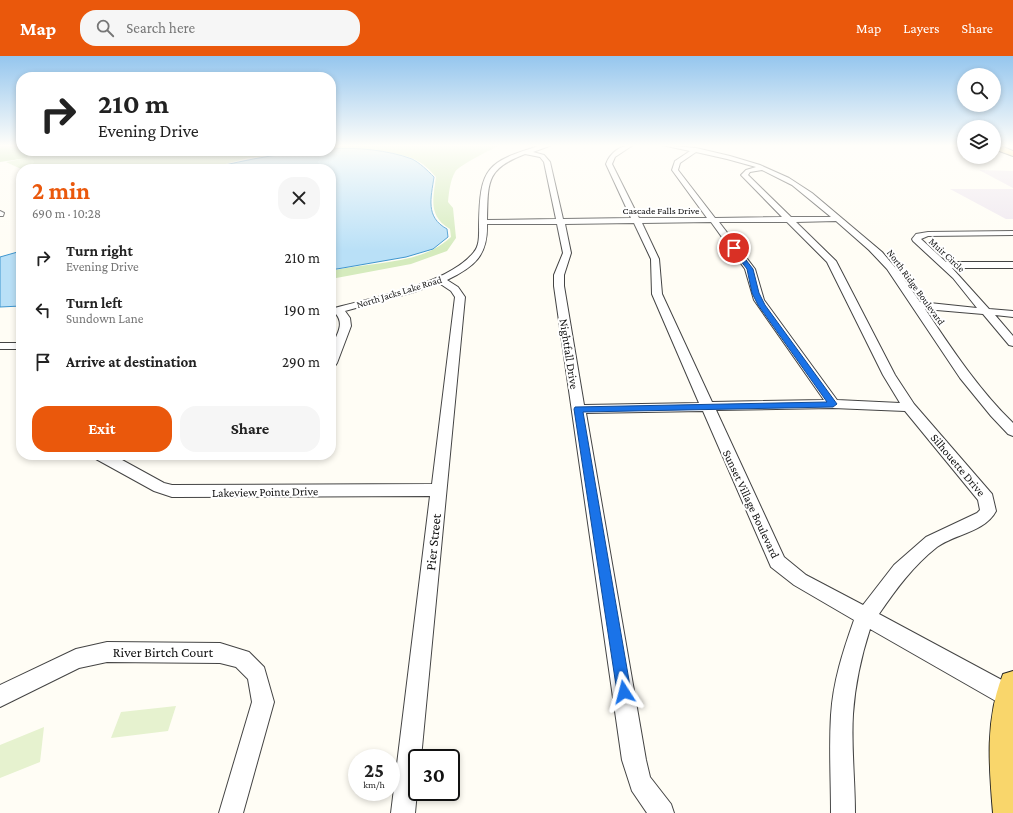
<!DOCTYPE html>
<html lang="en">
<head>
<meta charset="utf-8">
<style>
  :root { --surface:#fff; --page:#f6f6f6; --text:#222; --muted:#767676; --accent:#ea580c }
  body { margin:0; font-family:"Crimson Pro",serif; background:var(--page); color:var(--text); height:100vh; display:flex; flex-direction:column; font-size:15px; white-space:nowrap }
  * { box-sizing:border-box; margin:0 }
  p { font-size:13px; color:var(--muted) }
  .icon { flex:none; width:22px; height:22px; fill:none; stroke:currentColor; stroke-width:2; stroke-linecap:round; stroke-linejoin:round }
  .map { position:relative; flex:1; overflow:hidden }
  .side { position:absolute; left:16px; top:108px; width:320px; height:296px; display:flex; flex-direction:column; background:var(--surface); border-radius:16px; box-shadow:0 2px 6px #0003 }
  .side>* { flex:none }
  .hud { position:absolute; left:16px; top:16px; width:320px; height:84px; border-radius:16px; box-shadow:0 2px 6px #0003; background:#fff; color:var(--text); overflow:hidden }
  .buttons { position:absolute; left:957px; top:12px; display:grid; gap:8px }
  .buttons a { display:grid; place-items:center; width:44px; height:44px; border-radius:50%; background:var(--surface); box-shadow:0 2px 6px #0003; font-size:20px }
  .speed { position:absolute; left:348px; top:693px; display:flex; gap:8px; font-size:20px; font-weight:700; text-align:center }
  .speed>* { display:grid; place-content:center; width:52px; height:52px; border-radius:50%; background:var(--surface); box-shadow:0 2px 6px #0003; line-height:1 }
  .speed small { font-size:10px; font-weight:400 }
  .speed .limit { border:2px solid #111; border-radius:6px; background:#fff; color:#111 }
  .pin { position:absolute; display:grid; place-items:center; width:34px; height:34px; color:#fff; margin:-17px; border:2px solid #fff; border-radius:50%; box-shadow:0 1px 4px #0007 }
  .me { position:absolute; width:44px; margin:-22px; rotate:351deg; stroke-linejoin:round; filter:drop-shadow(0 0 3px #0008) }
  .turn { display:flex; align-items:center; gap:14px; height:84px; padding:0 16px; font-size:18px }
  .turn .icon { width:52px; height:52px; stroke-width:2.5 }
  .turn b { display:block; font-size:28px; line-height:34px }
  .round { display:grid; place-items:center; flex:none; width:42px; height:42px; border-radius:16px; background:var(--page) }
  .head { display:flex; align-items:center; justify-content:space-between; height:68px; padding:0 16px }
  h1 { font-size:24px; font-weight:700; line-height:30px; color:var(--accent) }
  .button { display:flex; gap:8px; margin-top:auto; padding:8px 16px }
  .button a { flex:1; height:46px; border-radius:16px; background:var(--accent); color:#fff; font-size:16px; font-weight:700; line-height:46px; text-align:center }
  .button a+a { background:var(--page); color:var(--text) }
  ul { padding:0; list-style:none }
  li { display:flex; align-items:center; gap:12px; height:52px; padding:0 16px }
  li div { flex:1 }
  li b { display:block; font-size:15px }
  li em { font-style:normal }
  header { display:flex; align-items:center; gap:24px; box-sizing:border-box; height:56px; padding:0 20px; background:var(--accent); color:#fff }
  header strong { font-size:19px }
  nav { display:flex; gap:22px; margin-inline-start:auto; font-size:14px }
  .search { width:280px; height:36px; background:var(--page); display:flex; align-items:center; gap:10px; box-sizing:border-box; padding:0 14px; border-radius:16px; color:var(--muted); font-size:15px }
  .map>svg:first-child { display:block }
  .industrial { fill:#eee6ef }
  .green { fill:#d5ebbd }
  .forest { fill:#b9dc9c }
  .pitch { fill:#e6f2cf }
  .water { fill:#b9e0f7; stroke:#3f96cf }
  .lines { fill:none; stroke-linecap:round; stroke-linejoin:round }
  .minor-casing { stroke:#444; stroke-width:2 }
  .major-casing { stroke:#222; stroke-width:2 }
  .minor { fill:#fff; fill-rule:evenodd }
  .major { fill:#f9d66b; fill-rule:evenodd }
  .route { fill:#1a73e8; stroke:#114b97 }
  .labels { text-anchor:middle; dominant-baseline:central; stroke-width:4; stroke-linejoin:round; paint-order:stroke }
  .far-street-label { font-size:10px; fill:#111; stroke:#fff }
  .street-label { font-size:12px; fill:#111; stroke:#fff }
  .near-street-label { font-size:14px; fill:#111; stroke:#fff }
</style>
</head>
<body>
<header>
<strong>Map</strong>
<div class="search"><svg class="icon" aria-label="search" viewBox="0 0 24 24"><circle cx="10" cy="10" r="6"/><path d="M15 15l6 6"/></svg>Search here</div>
<nav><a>Map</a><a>Layers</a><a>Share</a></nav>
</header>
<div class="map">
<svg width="1013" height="757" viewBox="0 0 1013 757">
  <rect width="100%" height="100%" fill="#fffdf5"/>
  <path class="industrial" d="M979,114L1013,115V132Z
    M950,133H1013V163H1006Z"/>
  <path class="green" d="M331,89H500C492,93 459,109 455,116C450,125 449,136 448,146L453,152L456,182L447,195L411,208L331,223V215H332C371,205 420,210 451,181L450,173C428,160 433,143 436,121C430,114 423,107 414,103C392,94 355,91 331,93Z
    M34,95H306L248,102L206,113H21L6,106L27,102Z"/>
  <path class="forest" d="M0,89H21V95H34L27,102L0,106Z"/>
  <path class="pitch" d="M176,650L168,675L111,682L121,656Z
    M44,671L40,706L0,722V689Z"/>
  <path class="water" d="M331,93C356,91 388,94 412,103C420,107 427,114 434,121C431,142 425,161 447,173L448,181L433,193L406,201L331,214V113H208C249,103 289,95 331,95Z
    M21,195V250L0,251V201Z"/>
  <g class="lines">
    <defs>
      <path id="minor" d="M542,89H552L533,96L544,99L550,106L563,163L631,162L606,108C610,97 620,89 633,89L615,101L612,108L639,162H707L672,114L675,105L690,95L662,89L696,92L730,100L760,109L789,122L812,137L882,196L899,216L920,246L977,252L953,222L913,185L912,183L916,178L928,176L1013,175V179L928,180L921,183L946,206H1013V212H952L989,253L1013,255V261L995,259L1013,280V290L1009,289L983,258L925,253C952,293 978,333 1013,367V380L1008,378L991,360L960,322L887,213L869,194L836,165L796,166L836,205L895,319L914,348L992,438L996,455C985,476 955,478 937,491C913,510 896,533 879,558L1013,630V649L1009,651L1001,648L870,573C861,601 855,629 853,658C851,689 855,725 855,757H831C831,725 829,691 831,659C833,626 843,595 854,564L794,529L771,511L703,355L586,357L646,704L650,721L671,748L674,757H647L632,735L622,704L554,230V219L563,197L557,168H487C488,200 474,211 447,224L458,231L465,241L421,702H417V736L415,757H391L430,440L172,441L154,435L96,403L94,399H113L164,427L172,429L432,428L455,241L451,235L439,227L414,236L345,255L350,262L351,270L337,307L335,310L331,311C331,304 330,297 332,291C336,279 345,269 336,258L331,259V253C370,242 448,229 474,196C480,189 479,178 479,169C480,111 486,106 542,89ZM696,96L727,103L756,111L746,114L741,119L782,161L715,162L678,114L680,107ZM525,98L540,101L544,106L556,163L487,164C488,125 486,113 525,98ZM762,114L792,129L831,161H791L748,119L750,116ZM711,166L745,213L754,244L824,344L712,346L662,238L659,203L642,167ZM719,166H787L827,206L883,319L900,347L837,344L764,244L755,213ZM634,167L651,203L652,238L699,347L584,349L564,230V219L571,197L565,168ZM833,352L905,355L978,444L980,454L977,457L926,481L894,509L863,549L806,519L784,501L716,354Z
        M0,155L4,157L3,160H0Z
        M0,287H21V293H0Z
        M107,586L220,587L249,596L264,611L274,646L243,757H219L252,646L248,623L236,611L220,607L107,606L79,612L0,651V629L76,593Z"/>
      <path id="major" d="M994,89H999L1013,95V100L994,93Z
        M1013,615V757H993C989,710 985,663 1003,618Z"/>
    </defs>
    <use href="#minor" class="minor-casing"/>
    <use href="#major" class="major-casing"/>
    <use href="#minor" class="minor"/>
    <use href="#major" class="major"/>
  </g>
  <linearGradient id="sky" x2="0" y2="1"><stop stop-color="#95c6ee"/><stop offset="0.46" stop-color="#fffefa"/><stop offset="1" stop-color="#fffefa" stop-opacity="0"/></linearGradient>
  <rect width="1013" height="195" fill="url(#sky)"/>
  <path class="route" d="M732,191H736L753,213L759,237L765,249L837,348L833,351L583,356L631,636L629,641L624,643L619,641L617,636L574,353L575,351L827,346L758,249L752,237L747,213L731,192Z"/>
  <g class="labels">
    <g class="far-street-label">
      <text x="661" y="154">Cascade Falls Drive</text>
      <text transform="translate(947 199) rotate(43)">Muir Circle</text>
      <text transform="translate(916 231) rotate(54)">North Ridge Boulevard</text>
      <text transform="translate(399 236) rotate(-17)">North Jacks Lake Road</text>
    </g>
    <g class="street-label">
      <text transform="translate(569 298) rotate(81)">Nightfall Drive</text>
      <text transform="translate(958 409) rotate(50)">Silhouette Drive</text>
      <text transform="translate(265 436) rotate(-1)">Lakeview Pointe Drive</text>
      <text transform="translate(751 448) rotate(65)">Sunset Village Boulevard</text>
    </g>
    <g class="near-street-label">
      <text transform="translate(433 486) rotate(-84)">Pier Street</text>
      <text x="163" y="596">River Birtch Court</text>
    </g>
  </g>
</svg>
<div class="buttons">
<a><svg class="icon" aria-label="search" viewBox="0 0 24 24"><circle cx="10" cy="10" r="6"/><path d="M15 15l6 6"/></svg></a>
<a><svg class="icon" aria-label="layers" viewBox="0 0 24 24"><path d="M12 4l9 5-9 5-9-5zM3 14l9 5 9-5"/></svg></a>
</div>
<div class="speed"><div>25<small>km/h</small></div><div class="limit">30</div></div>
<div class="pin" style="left:734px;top:192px;background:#d93025"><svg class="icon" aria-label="arrive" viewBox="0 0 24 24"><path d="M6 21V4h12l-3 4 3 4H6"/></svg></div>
<svg class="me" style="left:624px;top:636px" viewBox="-20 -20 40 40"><path d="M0-17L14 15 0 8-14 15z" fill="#1a73e8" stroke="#fff" stroke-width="4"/></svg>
<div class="hud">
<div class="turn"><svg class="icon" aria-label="right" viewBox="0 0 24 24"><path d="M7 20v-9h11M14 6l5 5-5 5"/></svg><div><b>210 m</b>Evening Drive</div></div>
</div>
<section class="side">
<div class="head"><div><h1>2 min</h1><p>690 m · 10:28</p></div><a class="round"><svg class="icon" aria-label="close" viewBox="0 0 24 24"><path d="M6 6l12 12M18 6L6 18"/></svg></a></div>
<ul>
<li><svg class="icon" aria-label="right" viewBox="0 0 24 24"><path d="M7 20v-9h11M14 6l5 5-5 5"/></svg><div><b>Turn right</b><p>Evening Drive</p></div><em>210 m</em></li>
<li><svg class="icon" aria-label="left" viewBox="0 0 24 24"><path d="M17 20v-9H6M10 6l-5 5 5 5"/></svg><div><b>Turn left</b><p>Sundown Lane</p></div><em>190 m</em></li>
<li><svg class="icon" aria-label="arrive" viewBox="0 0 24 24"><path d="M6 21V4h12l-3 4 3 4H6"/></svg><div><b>Arrive at destination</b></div><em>290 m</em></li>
</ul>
<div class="button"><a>Exit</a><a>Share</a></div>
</section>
</div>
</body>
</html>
